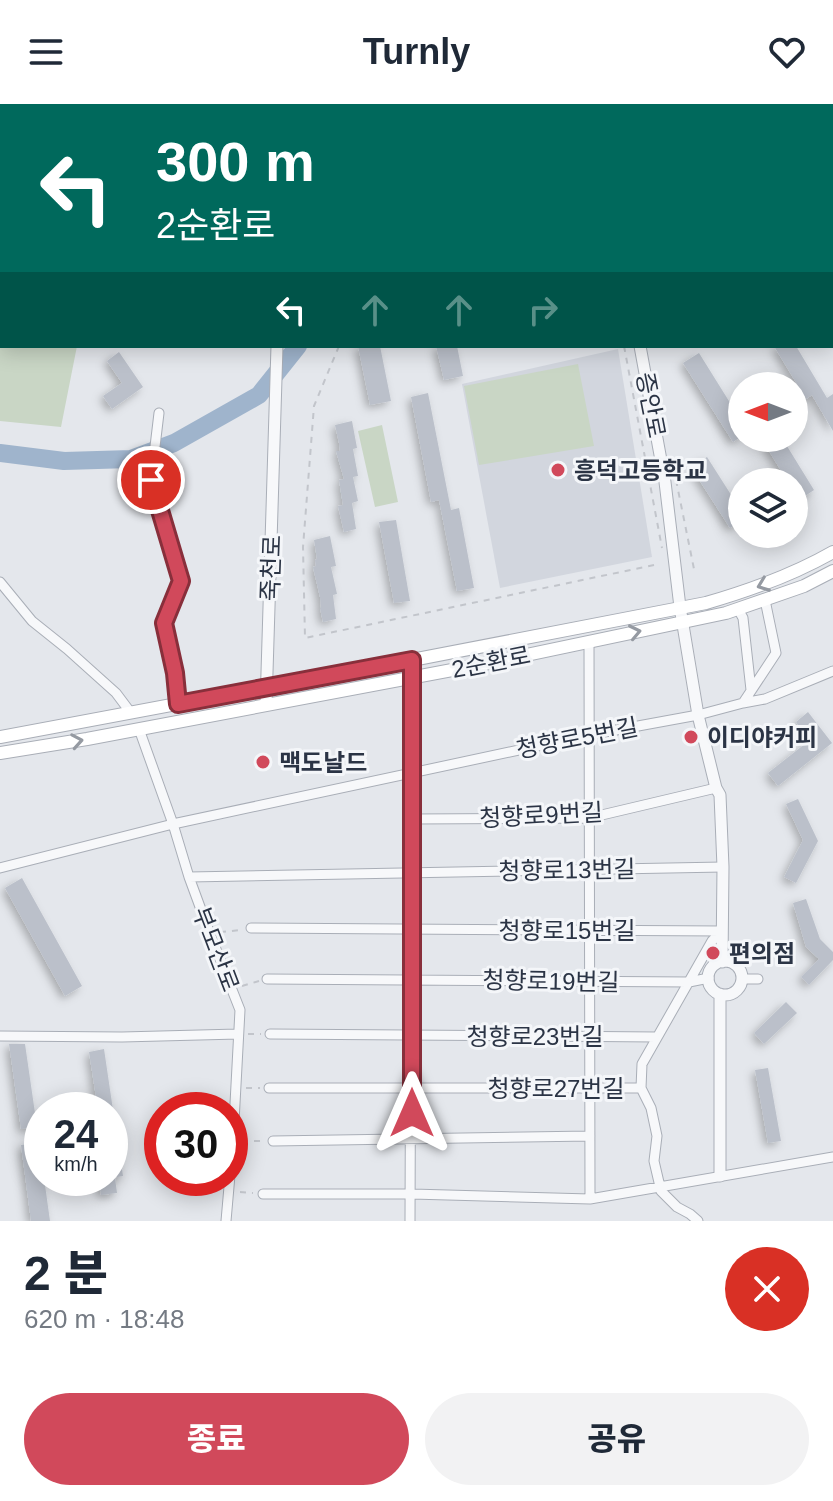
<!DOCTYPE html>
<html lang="ko">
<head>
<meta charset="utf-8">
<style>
  :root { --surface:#fff; --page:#f2f2f3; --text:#1f2937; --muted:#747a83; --accent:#d1495b }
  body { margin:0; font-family:Helvetica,"Noto Sans KR",sans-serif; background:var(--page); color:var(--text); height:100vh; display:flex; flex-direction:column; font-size:30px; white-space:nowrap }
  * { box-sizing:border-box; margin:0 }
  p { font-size:26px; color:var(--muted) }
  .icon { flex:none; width:44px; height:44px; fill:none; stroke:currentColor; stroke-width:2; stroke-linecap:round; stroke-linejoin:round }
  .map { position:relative; height:1117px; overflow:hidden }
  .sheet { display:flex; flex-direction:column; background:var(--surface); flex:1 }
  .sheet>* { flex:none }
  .top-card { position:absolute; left:0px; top:0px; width:834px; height:244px; box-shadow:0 4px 20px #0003; background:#00695c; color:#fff; overflow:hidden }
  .needle { width:52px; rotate:270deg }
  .controls { position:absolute; left:728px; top:268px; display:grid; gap:16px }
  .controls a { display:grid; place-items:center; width:80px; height:80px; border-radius:50%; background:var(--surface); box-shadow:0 4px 20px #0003; font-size:40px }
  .speed { position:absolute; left:24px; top:988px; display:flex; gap:16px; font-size:40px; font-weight:700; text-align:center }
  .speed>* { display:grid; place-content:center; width:104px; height:104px; border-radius:50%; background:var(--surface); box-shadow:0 4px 20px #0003; line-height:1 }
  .speed small { font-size:20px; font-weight:400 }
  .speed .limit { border:12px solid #d22; background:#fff; color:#111 }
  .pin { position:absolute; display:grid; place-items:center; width:68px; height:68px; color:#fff; margin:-34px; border:4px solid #fff; border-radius:50%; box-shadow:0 2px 8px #0007 }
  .me { position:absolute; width:88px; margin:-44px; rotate:0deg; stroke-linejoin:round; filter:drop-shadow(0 0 6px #0008) }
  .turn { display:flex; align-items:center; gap:28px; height:168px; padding:0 24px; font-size:36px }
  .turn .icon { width:104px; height:104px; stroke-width:2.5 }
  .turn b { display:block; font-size:56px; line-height:68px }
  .lanes { display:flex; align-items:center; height:76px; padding:0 24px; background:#0003; justify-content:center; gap:40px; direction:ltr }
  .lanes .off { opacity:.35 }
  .round { display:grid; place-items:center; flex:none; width:84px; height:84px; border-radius:42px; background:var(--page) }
  .summary { display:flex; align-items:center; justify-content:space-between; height:136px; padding:0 24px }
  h1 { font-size:48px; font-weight:800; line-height:60px }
  .primary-button { display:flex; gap:16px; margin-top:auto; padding:16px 24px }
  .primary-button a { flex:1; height:92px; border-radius:48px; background:var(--accent); color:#fff; font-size:32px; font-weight:800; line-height:92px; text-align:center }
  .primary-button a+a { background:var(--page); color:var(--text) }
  header { display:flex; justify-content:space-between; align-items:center; height:104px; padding:0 24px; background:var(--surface); font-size:36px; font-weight:800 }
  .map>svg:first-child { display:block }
  .built { fill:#d2d6de }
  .green { fill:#c9d6c5 }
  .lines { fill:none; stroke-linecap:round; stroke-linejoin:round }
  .river { stroke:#9fb4cc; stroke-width:18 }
  .building { fill:#bbc0ca; filter:url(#shadow) }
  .minor-casing { stroke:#a9aeb7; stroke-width:11 }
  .tertiary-casing { stroke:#a9aeb7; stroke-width:13 }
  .secondary-casing { stroke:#a9aeb7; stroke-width:14 }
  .path { stroke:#c2c5cb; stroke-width:2; stroke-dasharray:6 6; stroke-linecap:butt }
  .minor { stroke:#f7f8fa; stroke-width:9 }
  .tertiary { stroke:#f7f8fa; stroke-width:11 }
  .secondary { stroke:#fff; stroke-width:12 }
  .oneway { stroke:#959aa2 }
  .route-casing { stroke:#882f3b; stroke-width:20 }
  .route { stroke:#d1495b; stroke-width:14 }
  .poi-dot { fill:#d1495b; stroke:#f4f6f9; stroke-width:3 }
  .labels { text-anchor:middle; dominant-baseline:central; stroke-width:6; stroke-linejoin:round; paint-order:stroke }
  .street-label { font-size:24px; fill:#2b3445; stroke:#f4f6f9 }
  .poi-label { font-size:24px; font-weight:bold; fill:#2b3445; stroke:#f4f6f9; text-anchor:start }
</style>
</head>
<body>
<header><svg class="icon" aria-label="menu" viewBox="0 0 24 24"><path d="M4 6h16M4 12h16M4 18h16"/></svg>Turnly<svg class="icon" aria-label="heart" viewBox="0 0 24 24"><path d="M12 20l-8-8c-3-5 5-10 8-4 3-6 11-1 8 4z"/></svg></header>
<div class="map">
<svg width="833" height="1117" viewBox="0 0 833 1117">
  <defs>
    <filter id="shadow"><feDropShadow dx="-3.5" dy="3.5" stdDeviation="4" flood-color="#0004"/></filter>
  </defs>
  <rect width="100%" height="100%" fill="#e4e7ec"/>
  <path class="built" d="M618,245L652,453L500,484L462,280Z"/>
  <path class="green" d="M0,9H2V242H77L61,323L0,317Z
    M578,260L594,342L479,361L464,282Z
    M382,321L398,398L375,403L358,327Z"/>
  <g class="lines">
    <path class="river" d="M346,2V0
      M0,349L64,357L131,355L174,339L259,291L298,242"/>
  </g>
  <path class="building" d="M358,242H380L391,297L370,301Z
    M436,242H457L463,272L444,276Z
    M774,242H796L827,294L833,290V327L812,291L806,295Z
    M119,248L143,283L112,305L103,292L122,279L107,257Z
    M699,249L742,318V332L733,338L683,259Z
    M428,289L451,406L459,404L474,484L457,487L439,396L431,398L411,293Z
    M352,317L357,344L353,345L358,372L353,373L358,397L352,399L356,425L344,428L338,402L343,401L339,376L344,375L336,347H340L339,339L335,321Z
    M761,334H782L814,386L799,396L794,388V378H788Z
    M707,353L742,408V416L730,424L691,363Z
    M396,416L410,497L394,499L379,418Z
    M330,432L336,462L331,463L337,490L333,491L336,515L323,518L320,504H321L320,493L313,463L316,462L315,456L317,455L314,436Z
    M808,608L832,639L778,682L768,669L810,636L796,618Z
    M798,695L818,737L796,779L784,773L803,736L786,700Z
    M22,774L82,882L65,892L5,784Z
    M806,795L820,835L833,848V856L809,881L801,873L819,855L806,843L793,799Z
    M786,898L797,909L764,940L754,929Z
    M9,940H25L37,1023L21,1025Z
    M104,945L113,1006H98L89,948Z
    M768,964L781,1037L768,1039L755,966Z
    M110,1017H115L123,1072L111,1074H115L117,1089L101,1091L99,1075L110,1074Z
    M39,1039L42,1074H44L50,1117H31L21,1041Z"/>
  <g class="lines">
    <defs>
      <path id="minor" d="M645,0L646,2
        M771,0L772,2
        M739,2L743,0
        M832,36L833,35
        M832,93H833
        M832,139L833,138
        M159,309L151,376L180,466L181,477L164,519L175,569L178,600
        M0,478L32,517L67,545L116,589L131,609
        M738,505L743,514L751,586
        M589,538L590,1095
        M743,599L776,549L765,496
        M139,625L173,720L189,773L210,830L240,906L233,1037L226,1117
        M412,715L589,714L716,684
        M0,764L173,720L589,631L698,611L743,599L765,595L833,567
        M189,773L723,763
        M251,824L722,827
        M267,875L689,878L709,874
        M743,875H758
        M270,930L657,933
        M0,932L122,933L238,930
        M269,984H641
        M273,1037L590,1032
        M263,1090H412L590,1095L833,1053
        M410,1117L412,556
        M698,1117L690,1110L677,1103L661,1087L654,1057L657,1032L651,1004L641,984L642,960L712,837L722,827"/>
      <path id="tertiary" d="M597,0V2
        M307,2L308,0
        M640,242L665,378L680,503L698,611L716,684L720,691L723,763L722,858
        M266,601L277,242
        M708 874a17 17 0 1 1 34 0a17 17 0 1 1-34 0Z
        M720,1072V890"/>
      <path id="secondary" d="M0,633L412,556L706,499C751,486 793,471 833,448
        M0,649L87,635L484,560L726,509L804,482L833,467"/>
    </defs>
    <use href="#minor" class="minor-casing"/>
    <use href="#tertiary" class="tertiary-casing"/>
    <use href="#secondary" class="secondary-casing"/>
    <path class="path" d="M580,0V2
      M378,2V0
      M339,242L314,302L303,443L305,534L659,460
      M624,242L662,444
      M676,376L694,465
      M220,828L242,826
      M242,882L259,877
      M248,930H261
      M246,984H260
      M242,1037H263
      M240,1088L253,1089"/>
    <use href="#minor" class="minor"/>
    <use href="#tertiary" class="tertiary"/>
    <use href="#secondary" class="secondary"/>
  </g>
  <defs><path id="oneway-chevron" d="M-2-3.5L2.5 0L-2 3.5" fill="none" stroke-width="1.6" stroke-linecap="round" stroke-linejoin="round" transform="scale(2)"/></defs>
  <g class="oneway">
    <use href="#oneway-chevron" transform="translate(763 481) rotate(159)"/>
    <use href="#oneway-chevron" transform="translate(635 528) rotate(-12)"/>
    <use href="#oneway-chevron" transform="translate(77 637) rotate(-10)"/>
  </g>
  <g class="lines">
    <defs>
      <path id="route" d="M151,376L181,477L164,519L175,569L178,600L412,556V1009"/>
    </defs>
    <use href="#route" class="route-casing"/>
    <use href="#route" class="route"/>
  </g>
  <g class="poi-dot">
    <circle cx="558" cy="366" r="8"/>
    <circle cx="691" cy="633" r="8"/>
    <circle cx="263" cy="658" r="8"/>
    <circle cx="713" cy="849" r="8"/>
  </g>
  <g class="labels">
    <g class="street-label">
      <text transform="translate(651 301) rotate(79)">증안로</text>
      <text transform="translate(271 464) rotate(-88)">죽천로</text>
      <text transform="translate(491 558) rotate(-11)">2순환로</text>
      <text transform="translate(577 634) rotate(-11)">청향로5번길</text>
      <text transform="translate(541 711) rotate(-3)">청향로9번길</text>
      <text transform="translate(567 766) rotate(-1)">청향로13번길</text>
      <text x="567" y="826">청향로15번길</text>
      <text transform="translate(216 845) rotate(69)">부모산로</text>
      <text transform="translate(551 877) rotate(1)">청향로19번길</text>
      <text x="535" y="932">청향로23번길</text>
      <text x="556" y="984">청향로27번길</text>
    </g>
    <g class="poi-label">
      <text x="574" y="366">흥덕고등학교</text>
      <text x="707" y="633">이디야커피</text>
      <text x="279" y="658">맥도날드</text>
      <text x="729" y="849">편의점</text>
    </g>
  </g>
</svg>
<div class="controls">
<a><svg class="needle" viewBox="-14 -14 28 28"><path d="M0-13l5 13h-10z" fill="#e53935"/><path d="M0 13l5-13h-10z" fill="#747a83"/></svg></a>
<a><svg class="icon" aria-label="layers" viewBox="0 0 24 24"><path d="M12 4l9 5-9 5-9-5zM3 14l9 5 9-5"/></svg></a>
</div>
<div class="speed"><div>24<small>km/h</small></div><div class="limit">30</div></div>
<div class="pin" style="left:151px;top:376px;background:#d93025"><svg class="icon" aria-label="arrive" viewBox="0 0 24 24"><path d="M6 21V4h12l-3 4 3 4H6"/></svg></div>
<svg class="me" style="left:412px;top:1009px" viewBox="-20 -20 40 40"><path d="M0-17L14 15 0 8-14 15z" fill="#d1495b" stroke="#fff" stroke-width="4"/></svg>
<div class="top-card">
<div class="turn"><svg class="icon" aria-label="left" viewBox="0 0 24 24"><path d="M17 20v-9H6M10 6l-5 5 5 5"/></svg><div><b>300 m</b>2순환로</div></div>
<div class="lanes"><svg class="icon" aria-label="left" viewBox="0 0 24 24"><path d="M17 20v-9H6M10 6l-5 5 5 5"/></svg><svg class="icon off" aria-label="ahead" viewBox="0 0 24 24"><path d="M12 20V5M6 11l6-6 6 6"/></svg><svg class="icon off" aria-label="ahead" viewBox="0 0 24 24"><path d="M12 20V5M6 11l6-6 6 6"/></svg><svg class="icon off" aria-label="right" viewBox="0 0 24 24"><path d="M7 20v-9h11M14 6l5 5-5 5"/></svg></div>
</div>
</div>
<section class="sheet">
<div class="summary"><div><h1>2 분</h1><p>620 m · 18:48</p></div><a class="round" style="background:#d93025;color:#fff"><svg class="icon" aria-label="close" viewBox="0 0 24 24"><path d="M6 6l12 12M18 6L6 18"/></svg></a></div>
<div class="primary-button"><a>종료</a><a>공유</a></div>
</section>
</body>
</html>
